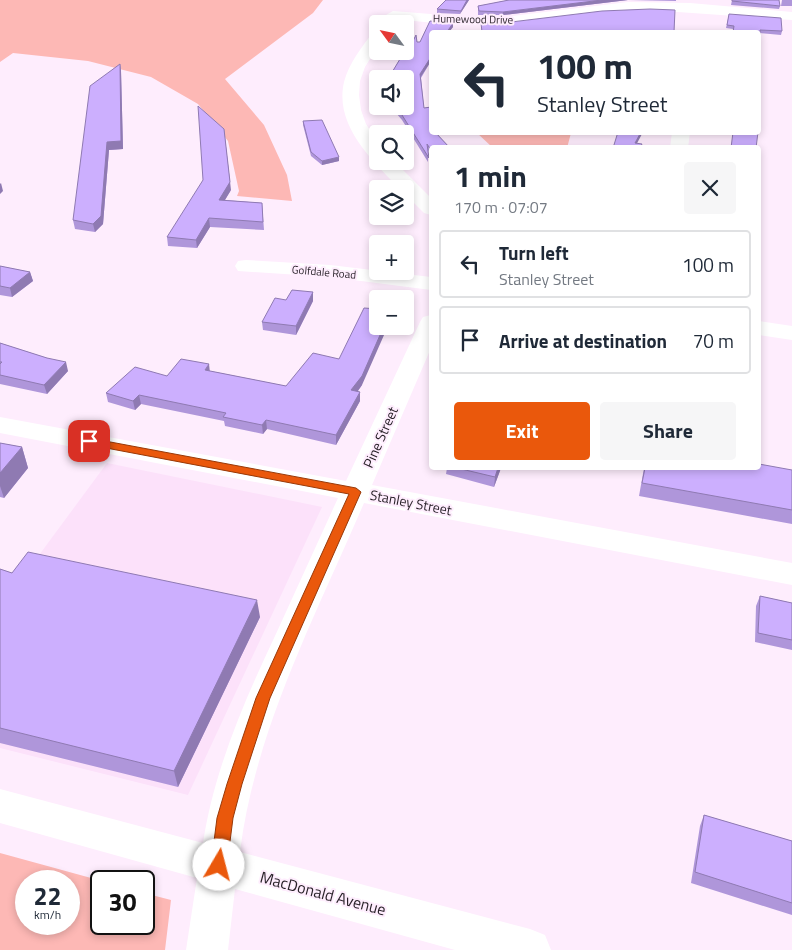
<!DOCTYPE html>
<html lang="en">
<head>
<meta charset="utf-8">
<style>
  :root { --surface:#fff; --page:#f6f6f7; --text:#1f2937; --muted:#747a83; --line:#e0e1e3; --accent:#ea580c }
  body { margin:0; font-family:"Titillium Web",sans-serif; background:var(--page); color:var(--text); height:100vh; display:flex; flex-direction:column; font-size:19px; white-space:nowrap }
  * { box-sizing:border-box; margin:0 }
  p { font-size:16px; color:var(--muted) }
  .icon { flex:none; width:28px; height:28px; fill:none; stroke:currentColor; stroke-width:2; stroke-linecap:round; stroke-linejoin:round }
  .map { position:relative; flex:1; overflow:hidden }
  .side { position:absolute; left:429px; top:145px; width:332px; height:325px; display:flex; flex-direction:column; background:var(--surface); border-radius:5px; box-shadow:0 2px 8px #0003 }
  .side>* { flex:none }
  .top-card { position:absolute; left:429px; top:30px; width:332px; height:105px; border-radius:5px; box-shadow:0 2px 8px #0003; background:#fff; color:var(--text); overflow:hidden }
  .needle { width:32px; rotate:303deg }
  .controls { position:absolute; left:369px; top:15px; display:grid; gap:10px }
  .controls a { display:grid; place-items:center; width:45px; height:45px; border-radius:5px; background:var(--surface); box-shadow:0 2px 8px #0003; font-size:25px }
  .speed { position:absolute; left:15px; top:870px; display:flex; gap:10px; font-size:25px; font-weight:700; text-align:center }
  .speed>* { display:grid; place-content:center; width:65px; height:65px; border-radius:50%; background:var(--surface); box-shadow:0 2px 8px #0003; line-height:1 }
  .speed small { font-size:12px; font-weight:400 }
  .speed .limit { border:2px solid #111; border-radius:8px; background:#fff; color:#111 }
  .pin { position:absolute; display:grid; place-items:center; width:42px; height:42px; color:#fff; margin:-21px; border-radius:10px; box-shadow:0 2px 8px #0006 }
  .me { position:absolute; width:55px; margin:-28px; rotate:8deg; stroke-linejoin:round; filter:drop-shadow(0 0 4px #0008) }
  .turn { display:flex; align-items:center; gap:18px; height:105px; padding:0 25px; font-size:22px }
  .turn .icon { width:65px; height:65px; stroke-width:2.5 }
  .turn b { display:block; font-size:35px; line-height:42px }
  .round { display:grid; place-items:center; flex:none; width:52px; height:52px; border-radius:5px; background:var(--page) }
  .headline { display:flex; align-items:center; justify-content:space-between; height:85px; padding:0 25px }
  h1 { font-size:30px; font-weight:700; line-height:38px }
  .button { display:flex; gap:10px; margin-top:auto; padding:10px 25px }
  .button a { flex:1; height:58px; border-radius:5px; background:var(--accent); color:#fff; font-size:20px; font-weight:700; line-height:58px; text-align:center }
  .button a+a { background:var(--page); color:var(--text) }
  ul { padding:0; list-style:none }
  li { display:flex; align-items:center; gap:15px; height:68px; margin:0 10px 8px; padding:0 15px; border:2px solid var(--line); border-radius:5px }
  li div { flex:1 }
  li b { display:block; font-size:19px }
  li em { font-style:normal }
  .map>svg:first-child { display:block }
  .built { fill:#fce1fa }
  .green { fill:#fdb8b5; fill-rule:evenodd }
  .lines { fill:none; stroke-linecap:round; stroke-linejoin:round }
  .minor { fill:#fff; fill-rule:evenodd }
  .wall { fill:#af96da }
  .shaded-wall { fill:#8f7ab2 }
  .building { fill:#ccaffe; stroke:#8f7ab2 }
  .route { fill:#ea580c; stroke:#983908 }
  .labels { text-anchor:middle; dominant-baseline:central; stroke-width:4; stroke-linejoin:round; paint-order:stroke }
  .far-street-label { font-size:11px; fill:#261f26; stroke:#feedfd }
  .street-label { font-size:14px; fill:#261f26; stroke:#feedfd }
  .near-street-label { font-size:16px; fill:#261f26; stroke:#feedfd }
</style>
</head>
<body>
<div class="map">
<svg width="792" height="950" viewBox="0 0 792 950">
  <rect width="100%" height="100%" fill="#feedfd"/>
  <path class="built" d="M107,463L322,507L188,795L0,748V608Z"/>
  <path class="green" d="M0,0H323L313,13L225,79L264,125L287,175L292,201L237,196L239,191L228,141L198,104L151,77L88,61L13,53L0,62Z
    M477,133H571L567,148L492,147Z
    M0,853L102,881L101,924H144V893L171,900L165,950H0ZM26,881H69V924H26Z"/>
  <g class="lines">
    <path class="minor" d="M628,2L690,3L792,12V20L649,10L601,12L503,25H456L393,19L386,15L393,11L456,16L503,17Z
      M378,31V46L365,67L360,81L359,95L361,110L366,124L378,143V161H394L431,198V215L424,213L405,194V189H400C373,161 334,126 344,82C349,63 362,47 373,32Z
      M672,132H690L688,148H670Z
      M246,260L330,265L431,277V290L330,277L238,271L235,266L238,261Z
      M431,315V348L372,485L792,563V585L364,503C316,615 255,730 240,852L530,929L545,935L551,950H455L235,889L228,950H186L197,878L0,823V789L203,843C214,770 244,702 275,636C296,590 317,544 338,498L0,433V417L346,481L420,322L423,317Z
      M759,321L792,326V340L759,335Z"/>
  </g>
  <path class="wall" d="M446,0H469L460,14L437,13V9Z
    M509,0H676V1L628,0L503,15H478V6Z
    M732,0L780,6L779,9L731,5Z
    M782,0H792V6H781Z
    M729,14L782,31L781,35L760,33V69L759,72V32H733V29L726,28Z
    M430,21L453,23V27L449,32H431V61L421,78L424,108L431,107V132H435L450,148H431V155L428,150V162L402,120L390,106H405V79H388L400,59H404L416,35L417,42H420Z
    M120,64L121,71L123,149L109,150L103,224L95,232L75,229L73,220Z
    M303,121L339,161L322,165L311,156L303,125Z
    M231,190L225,200L262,203L264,230L210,227L197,248L168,246L167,237Z
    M0,266L30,272L33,281L12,297L0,295Z
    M313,292V301L296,335L263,330L262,322L286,300Z
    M0,343L47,358L68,371L47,394L0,384Z
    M210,371L286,386L362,385L358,391L360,392V401L336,445L267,429L263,434L225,426L224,421L141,404L135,410L108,402L106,393L167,376Z
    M0,443L22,447L28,468L4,498L0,497Z
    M447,468H501L494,487L446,474Z
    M644,468H759L792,470V524L639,496Z
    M0,569L12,573L260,617L178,787L0,743Z
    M760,596L792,603V650L755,642L756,606Z
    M704,815L792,841V915L691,883L700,826Z"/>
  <path class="shaded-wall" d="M467,0H469L460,14L461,11Z
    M602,0H628L503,15V12Z
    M453,23V27L449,32H447Z
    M431,57V61L420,78V74Z
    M120,64L121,71L123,149L109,150L103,224L95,232L93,224Z
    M224,129L231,190L220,208L219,200Z
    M641,132H642V134L635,147V143Z
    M339,157V161L322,165V161Z
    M1,183L3,191L0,194V184Z
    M209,218L210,227L197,248L196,240Z
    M30,272L33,281L12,297L10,288Z
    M313,292V301L296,335V326Z
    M384,326H388L362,385L352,399L351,390Z
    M66,362L68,371L47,394L44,385Z
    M209,364L210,373L205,370Z
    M360,392V401L336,445V435Z
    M139,395L141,404L135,410L133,401Z
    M266,420L267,429L263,434L262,425Z
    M22,447L28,468L4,498L0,486V473Z
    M498,468H501L494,487L495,477Z
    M257,600L260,617L178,787L174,771Z"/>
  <path class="building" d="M446,0H467L461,11L437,9Z
    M509,0H602L503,12L479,11L478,6Z
    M732,0H779L780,6L732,1Z
    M650,9L675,10L674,32H482L481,23H503L602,11Z
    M729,14L781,18L782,31L760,30V69H759V32H733L734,26L727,25Z
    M430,21L453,23L447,32H431V57L420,74L424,108L431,107V127H430L431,129V132H435L450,148H431V150L427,144L429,158L402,115L394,106H405V79H388L400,59H404L416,35L417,42H420Z
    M120,64L121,141L107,142L101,216L93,224L73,220L90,86Z
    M198,106L224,129L230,182L219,200L262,203L263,222L209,218L196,240L167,237L203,180Z
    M759,114H760L759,125Z
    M322,120L339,157L322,161L311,152L303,121Z
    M618,132H641L635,143L642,144L640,148H613Z
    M733,132H758L756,148H731Z
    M0,266L30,272L10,288L0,286Z
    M292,290L313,292L296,326L262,322L275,298L286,300Z
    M364,308L378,309V326H384L362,376L351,390L360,392L336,435L266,420L262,425L223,417L226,413L139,395L133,401L106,393L135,367L167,376L181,359L209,364L205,370L286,386L313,353L339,359Z
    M0,343L47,358L66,362L44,385L0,375V364L2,362H0Z
    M0,443L22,447L0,473Z
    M759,464L792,470V510L642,483L645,468H759Z
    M457,468H498L495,477Z
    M28,552L257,600L174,771L0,728V569L12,573Z
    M760,596L792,603V640L758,633Z
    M704,815L792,841V903L695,872Z"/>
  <path class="route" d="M89,438L356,488L361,492L270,698L242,784L233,818L227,865L225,870L219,872L213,870L211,865L217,818L227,784L256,698L349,494L85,444L83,441L85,439Z"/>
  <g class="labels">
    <g class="far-street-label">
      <text transform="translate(473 19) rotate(1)">Humewood Drive</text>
      <text transform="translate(324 272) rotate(5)">Golfdale Road</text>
    </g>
    <g class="street-label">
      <text transform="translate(380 437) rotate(-66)">Pine Street</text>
      <text transform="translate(411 502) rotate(11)">Stanley Street</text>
    </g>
    <g class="near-street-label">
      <text transform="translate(323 893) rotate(15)">MacDonald Avenue</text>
    </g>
  </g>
</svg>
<div class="controls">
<a><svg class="needle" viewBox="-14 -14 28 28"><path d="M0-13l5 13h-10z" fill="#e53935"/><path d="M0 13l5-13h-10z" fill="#747a83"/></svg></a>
<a><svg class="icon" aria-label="sound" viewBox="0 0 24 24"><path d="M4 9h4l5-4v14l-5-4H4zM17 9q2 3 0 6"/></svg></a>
<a><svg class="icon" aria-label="search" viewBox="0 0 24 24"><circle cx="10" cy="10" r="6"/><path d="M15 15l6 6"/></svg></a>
<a><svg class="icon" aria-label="layers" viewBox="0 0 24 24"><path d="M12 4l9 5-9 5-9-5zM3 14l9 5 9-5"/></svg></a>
<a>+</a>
<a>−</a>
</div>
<div class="speed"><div>22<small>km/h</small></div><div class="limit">30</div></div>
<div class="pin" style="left:89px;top:441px;background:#d93025"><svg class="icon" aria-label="arrive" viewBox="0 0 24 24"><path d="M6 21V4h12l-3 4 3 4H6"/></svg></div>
<svg class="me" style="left:219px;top:865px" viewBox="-20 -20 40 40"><circle r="19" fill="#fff"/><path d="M0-13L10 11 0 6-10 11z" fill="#ea580c"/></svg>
<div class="top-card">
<div class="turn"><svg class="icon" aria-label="left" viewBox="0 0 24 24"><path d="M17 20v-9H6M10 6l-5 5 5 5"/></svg><div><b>100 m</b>Stanley Street</div></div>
</div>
<section class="side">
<div class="headline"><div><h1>1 min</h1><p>170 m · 07:07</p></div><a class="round"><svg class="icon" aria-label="close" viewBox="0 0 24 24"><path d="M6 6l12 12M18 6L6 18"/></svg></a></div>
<ul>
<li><svg class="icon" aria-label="left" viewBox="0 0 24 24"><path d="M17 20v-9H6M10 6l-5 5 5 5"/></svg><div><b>Turn left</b><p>Stanley Street</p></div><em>100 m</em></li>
<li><svg class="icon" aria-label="arrive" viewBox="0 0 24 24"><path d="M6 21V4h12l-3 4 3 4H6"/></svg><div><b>Arrive at destination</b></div><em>70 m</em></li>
</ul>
<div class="button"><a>Exit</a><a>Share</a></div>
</section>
</div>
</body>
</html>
